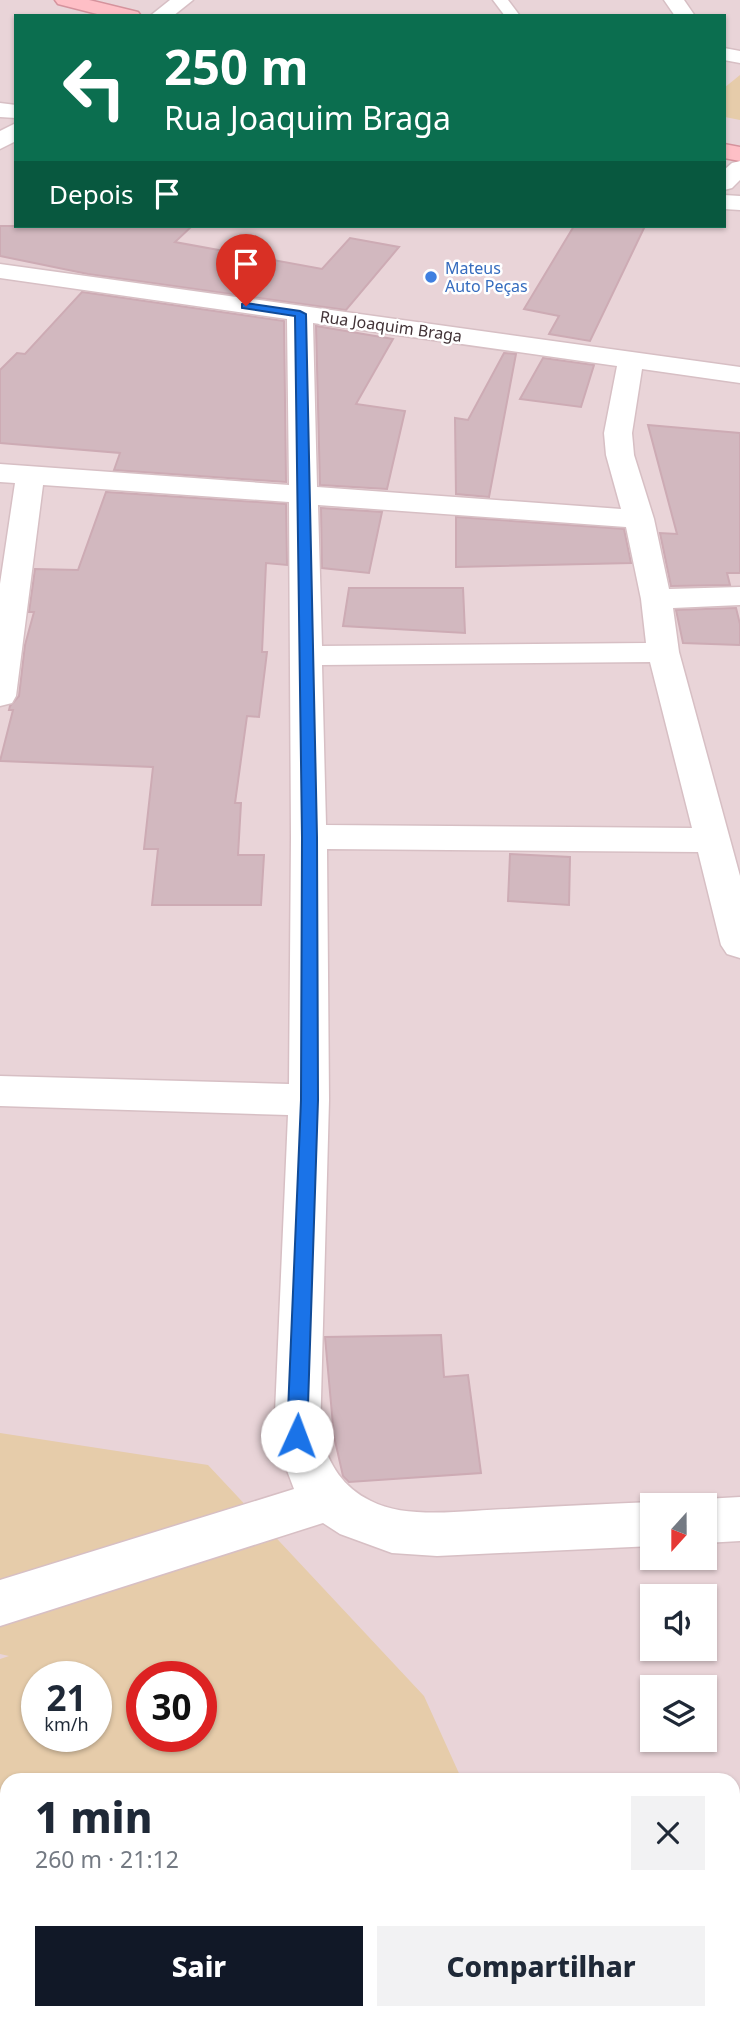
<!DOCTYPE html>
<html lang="pt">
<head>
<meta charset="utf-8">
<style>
  :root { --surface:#fff; --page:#f2f2f3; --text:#1f2937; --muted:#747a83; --accent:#111827 }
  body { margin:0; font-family:"Noto Sans",sans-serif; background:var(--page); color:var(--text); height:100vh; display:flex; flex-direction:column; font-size:26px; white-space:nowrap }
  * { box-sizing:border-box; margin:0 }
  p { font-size:23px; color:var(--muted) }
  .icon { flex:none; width:38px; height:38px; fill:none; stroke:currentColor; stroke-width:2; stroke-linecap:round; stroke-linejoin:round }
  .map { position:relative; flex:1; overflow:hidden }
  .panel { position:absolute; left:0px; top:1773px; width:740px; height:247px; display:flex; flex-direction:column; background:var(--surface); border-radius:21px 21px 0 0; box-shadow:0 2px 5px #0004 }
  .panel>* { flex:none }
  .hud { position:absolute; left:14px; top:14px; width:712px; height:214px; border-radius:0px; box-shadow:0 2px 5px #0004; background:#0b6e4f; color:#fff; overflow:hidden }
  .needle { width:46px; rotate:201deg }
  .fabs { position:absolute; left:640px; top:1493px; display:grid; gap:14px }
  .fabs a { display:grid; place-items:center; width:77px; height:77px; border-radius:0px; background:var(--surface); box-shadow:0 2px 5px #0004; font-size:35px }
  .speed { position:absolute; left:21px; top:1661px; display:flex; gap:14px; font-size:35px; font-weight:700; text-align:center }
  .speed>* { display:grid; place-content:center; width:91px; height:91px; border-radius:50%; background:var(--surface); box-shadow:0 2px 5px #0004; line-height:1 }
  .speed small { font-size:18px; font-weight:400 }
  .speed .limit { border:10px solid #d22; background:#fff; color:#111 }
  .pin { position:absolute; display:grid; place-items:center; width:60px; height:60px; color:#fff; margin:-72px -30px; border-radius:50% 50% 50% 0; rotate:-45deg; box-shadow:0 0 7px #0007 }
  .pin .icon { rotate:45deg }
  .me { position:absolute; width:77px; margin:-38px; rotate:2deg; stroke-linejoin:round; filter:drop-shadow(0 0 5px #0008) }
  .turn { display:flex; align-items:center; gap:24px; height:147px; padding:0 35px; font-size:32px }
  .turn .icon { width:91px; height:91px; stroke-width:2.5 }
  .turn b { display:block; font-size:49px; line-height:60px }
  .then { display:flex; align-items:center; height:66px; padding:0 35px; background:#0003; gap:14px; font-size:26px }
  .round { display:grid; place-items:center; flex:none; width:74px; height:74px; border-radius:0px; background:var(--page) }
  .overview { display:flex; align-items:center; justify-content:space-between; height:119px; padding:0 35px }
  h1 { font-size:42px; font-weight:800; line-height:52px }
  .action { display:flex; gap:14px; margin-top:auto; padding:14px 35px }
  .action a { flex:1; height:80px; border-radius:0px; background:var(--accent); color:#fff; font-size:28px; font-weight:800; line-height:80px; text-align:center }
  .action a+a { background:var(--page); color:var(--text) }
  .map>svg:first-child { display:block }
  .residential { fill:#e9d4d8; fill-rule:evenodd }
  .green { fill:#e6ccaa; fill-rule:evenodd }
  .building { fill:#d2b8bf; stroke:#cdabb4; stroke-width:2 }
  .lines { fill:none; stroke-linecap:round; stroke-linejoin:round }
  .service-casing { stroke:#d7bfc4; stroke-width:3 }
  .minor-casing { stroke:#d7bfc4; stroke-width:3 }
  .tertiary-casing { stroke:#d7bfc4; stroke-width:3 }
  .secondary-casing { stroke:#d5939d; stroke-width:3 }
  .service { fill:#fff; fill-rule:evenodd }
  .minor { fill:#fff; fill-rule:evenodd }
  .tertiary { fill:#fff; fill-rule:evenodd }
  .secondary { fill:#febfc6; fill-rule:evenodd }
  .route { fill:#1a73e8; stroke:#114b97; stroke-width:2 }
  .shop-dot { fill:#3f7fe0; stroke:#fff; stroke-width:2.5 }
  .labels { text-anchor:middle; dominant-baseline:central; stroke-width:5; stroke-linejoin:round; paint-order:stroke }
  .far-shop-label { font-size:16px; fill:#366cbe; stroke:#fff; text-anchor:start }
  .far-street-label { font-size:16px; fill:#423337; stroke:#fff }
</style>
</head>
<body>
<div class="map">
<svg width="740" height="2018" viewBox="0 0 740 2018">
  <rect width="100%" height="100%" fill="#f1e2e5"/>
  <path class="residential" d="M0,0H740V2018H0ZM16,16H724V226H16ZM653,1505H705V1558H653ZM653,1596H705V1648H653ZM37,1676H96V1736H37ZM142,1676H201V1736H142ZM653,1687H705V1740H653ZM7,1780H733V2012H7Z"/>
  <path class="green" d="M740,75V120L725,117L724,88Z
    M0,1433L208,1465L424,1696L462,1780H7V2012H577L580,2018H0V1659L9,1656L0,1654ZM37,1676H96V1736H37ZM142,1676H201V1736H142Z"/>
  <path class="building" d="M0,226H192L175,242L322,269L350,238L399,247L346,310L88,274L0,256Z
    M574,226H645L590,341L549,334L559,316L524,309Z
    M82,292L284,321L286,482L114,470L120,453L0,443V370L17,353L25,354Z
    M316,326L393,339L356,404L405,411L387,489L320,485Z
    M504,353L516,354L489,497L456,494L455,418L468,420Z
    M543,358L594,365L581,407L520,399Z
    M648,425L740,433V573H727L730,585L671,586L660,533L677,534Z
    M106,492L286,504L287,565L266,563L262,652H267L259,717L247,716L235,803H241L238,855H264L261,905H152L158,849H144L153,767L0,761L13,710H9L10,706L19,696L25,645L34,612H29L35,569L78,570Z
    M321,508L382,512L369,573L322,568Z
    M456,517L624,529L631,563L456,567Z
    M349,588H463L465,633L343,626Z
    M736,608L740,624V645L683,643L676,610Z
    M510,854L570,857L569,905L508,901Z
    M441,1335L444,1377L468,1375L481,1473L349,1482L343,1476L334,1436L325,1337Z"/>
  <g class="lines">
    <defs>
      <path id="service" d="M493,0H508L520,16H505Z"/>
      <path id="minor" d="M170,0H193L173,16H150Z
        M664,0H684L695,16H675Z
        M724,48L740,51V63L724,60Z
        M16,123V141L0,149V131Z
        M740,161V180L732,188L724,190V170L732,163Z
        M0,264L740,367V383L642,369L632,433L634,455L654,519L669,589L740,587V605L673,608L679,652L740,876V958L727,954L721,945L698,852L327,849L329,1100L320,1436C330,1465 342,1487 371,1501C406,1520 469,1510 508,1509C557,1506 605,1504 653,1502L661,1505H653V1546L437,1556L392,1553L340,1534L323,1523L0,1626V1580L294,1489L274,1436L288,1115L0,1106V1076L289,1084L291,837L289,502L43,485L16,696L12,703L0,706V584L15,483L0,482V464L289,485L287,319L0,278ZM313,323L617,366L604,433L606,455L621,509L317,487ZM318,505L626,527L641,599L646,643L322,646ZM650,662L692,828L326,825L322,665Z
        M740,1497V1541L705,1543V1505H689L705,1499Z"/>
      <path id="tertiary" d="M0,103L16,105V118L0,117Z
        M724,195L740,196V210L724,209Z"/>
      <path id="secondary" d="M55,0H89L138,12L141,16H105L58,4Z
        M724,144L740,147V161L724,158Z"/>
    </defs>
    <use href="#service" class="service-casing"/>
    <use href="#minor" class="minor-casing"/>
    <use href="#tertiary" class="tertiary-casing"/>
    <use href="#secondary" class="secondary-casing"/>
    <use href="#service" class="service"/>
    <use href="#minor" class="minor"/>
    <use href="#tertiary" class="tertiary"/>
    <use href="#secondary" class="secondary"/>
  </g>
  <path class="route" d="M246,303L300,311L306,314L317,837L318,1100L307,1436L304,1442L297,1445L290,1442L287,1436L301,1100L302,837L295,316L242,308V304Z"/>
  <circle class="shop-dot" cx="431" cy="277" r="7"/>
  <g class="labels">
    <g class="far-shop-label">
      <text x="445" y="268">Mateus<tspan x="445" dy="18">Auto Peças</tspan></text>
    </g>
    <g class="far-street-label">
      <text transform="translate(391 326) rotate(8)">Rua Joaquim Braga</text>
    </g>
  </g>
</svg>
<div class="fabs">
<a><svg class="needle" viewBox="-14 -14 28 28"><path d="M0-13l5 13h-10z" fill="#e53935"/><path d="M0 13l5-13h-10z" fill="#747a83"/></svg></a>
<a><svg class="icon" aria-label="sound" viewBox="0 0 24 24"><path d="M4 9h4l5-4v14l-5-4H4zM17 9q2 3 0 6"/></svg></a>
<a><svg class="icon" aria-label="layers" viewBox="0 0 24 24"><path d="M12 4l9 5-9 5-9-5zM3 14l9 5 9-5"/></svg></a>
</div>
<div class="speed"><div>21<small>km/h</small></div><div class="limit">30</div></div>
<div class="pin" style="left:246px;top:306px;background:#d93025"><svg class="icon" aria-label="arrive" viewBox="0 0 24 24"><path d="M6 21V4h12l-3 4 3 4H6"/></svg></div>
<svg class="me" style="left:297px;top:1436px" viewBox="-20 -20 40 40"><circle r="19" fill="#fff"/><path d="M0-13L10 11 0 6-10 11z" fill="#1a73e8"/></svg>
<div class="hud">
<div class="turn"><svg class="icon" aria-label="left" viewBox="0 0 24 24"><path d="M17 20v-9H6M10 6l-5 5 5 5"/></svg><div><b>250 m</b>Rua Joaquim Braga</div></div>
<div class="then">Depois<svg class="icon" aria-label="arrive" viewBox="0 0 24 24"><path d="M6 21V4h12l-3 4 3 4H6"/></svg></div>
</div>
<section class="panel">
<div class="overview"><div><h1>1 min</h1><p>260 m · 21:12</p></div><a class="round"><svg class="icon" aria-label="close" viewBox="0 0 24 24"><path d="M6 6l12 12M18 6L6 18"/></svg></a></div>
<div class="action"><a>Sair</a><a>Compartilhar</a></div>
</section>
</div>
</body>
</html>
